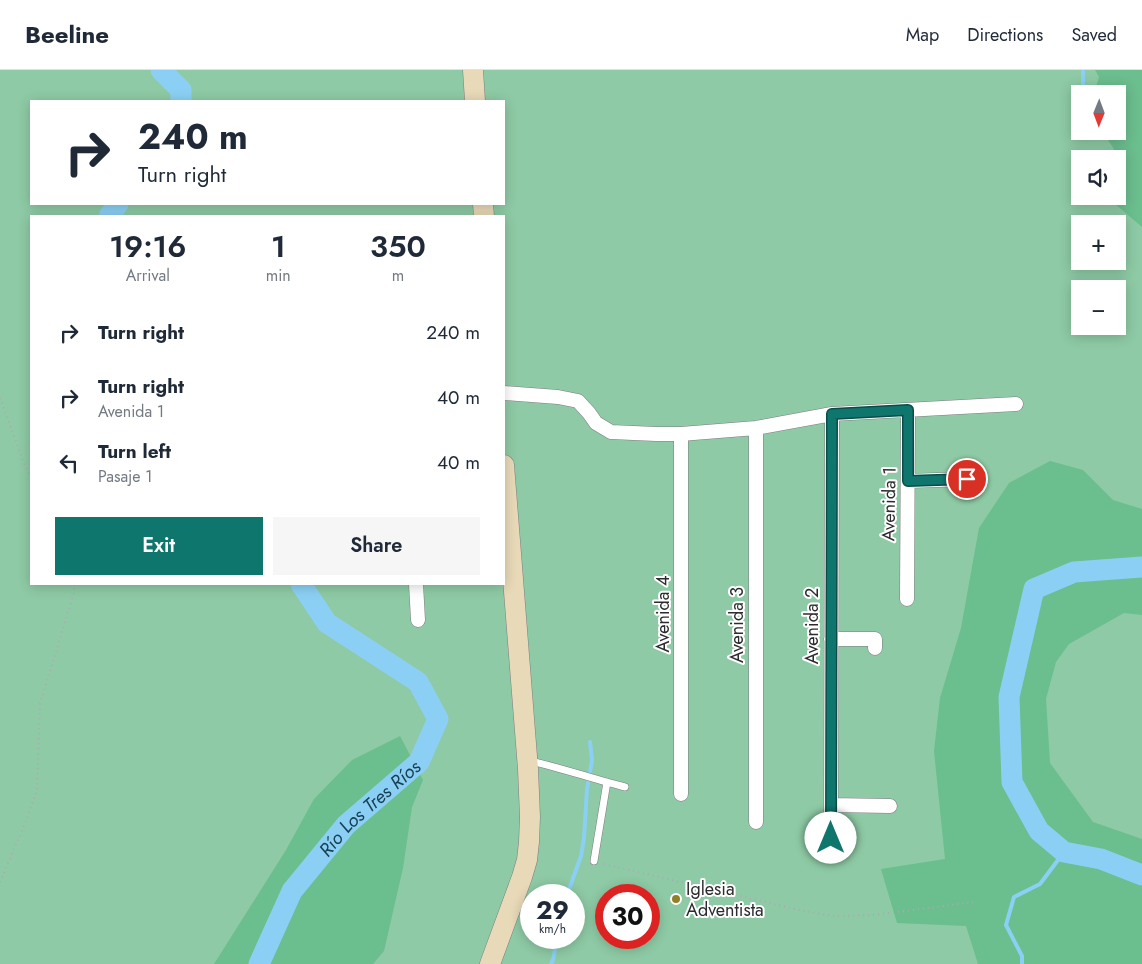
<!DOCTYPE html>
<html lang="en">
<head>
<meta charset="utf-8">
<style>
  :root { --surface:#fff; --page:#f6f6f7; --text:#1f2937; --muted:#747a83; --line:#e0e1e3; --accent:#0f766e }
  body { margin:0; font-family:Jost,sans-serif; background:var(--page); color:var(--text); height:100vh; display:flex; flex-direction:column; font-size:19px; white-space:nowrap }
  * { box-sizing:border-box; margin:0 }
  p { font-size:16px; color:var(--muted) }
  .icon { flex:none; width:28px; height:28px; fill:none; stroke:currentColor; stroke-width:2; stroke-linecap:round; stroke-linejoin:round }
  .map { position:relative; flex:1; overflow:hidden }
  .details { position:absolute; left:30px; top:145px; width:475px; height:370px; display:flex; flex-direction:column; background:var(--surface); border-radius:0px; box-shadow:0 2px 12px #0003 }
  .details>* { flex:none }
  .hud { position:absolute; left:30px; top:30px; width:475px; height:105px; border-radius:0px; box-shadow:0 2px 12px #0003; background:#fff; color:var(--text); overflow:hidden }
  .needle { width:32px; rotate:181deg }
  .tools { position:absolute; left:1071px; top:15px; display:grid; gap:10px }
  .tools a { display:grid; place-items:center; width:55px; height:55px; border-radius:0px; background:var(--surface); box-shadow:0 2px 12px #0003; font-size:25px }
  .speed { position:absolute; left:520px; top:814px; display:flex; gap:10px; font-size:25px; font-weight:700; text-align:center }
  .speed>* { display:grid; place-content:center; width:65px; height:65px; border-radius:50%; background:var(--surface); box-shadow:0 2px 12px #0003; line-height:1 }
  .speed small { font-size:12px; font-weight:400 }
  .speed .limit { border:8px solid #d22; background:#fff; color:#111 }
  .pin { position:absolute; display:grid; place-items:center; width:42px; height:42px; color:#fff; margin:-21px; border:2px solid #fff; border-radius:50%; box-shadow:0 1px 5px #0007 }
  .me { position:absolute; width:55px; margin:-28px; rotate:0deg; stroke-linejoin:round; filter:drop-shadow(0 0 4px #0008) }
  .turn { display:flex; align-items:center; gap:18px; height:105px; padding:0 25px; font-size:22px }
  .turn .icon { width:65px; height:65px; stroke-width:2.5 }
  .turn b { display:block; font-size:35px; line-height:42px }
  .eta { display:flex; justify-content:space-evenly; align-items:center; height:85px; text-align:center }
  .eta b { font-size:30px; font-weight:600; line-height:35px }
  .cta { display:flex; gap:10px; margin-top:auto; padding:10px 25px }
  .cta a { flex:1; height:58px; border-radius:0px; background:var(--accent); color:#fff; font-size:20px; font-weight:600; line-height:58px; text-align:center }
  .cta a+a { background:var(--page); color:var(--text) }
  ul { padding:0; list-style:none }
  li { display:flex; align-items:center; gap:15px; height:65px; padding:0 25px }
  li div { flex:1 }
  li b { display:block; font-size:19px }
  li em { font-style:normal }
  header { display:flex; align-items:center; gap:30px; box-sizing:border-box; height:70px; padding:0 25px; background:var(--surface); border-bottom:1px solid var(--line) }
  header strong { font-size:24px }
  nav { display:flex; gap:28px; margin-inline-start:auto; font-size:18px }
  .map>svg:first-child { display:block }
  .green { fill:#8ecaa5; fill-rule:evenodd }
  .forest { fill:#6bbe8e }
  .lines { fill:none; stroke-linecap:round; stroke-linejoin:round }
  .stream { stroke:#8bd0f4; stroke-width:4 }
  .river { stroke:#8bd0f4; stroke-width:21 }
  .service-casing { stroke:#7d7d81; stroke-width:8 }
  .minor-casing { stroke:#7d7d81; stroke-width:15 }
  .secondary-casing { stroke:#7d7d81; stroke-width:21 }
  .path { stroke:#ababaf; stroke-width:2; stroke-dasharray:1 4; stroke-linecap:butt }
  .service { stroke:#fff; stroke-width:7 }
  .minor { stroke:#fff; stroke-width:14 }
  .secondary { stroke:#e8d9b8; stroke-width:20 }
  .route-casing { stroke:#0a4d48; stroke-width:12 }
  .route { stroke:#0f766e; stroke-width:9 }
  .poi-dot { fill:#918028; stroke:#fff; stroke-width:2 }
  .labels { text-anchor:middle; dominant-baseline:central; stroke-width:4; stroke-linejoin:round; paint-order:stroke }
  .street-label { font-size:18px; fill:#2c2c2e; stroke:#fff }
  .poi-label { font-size:18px; fill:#2c2c2e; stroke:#fff; text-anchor:start }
  .water-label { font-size:19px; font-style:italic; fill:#184053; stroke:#fff }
</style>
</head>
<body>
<header>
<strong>Beeline</strong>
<nav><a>Map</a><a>Directions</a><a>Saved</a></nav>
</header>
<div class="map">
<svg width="1142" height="894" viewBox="0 0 1142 894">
  <rect width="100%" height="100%" fill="#e9e9ed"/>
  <path class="green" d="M0,0H1142V894H0ZM1080,24H1118V61H1080ZM31,31H504V134H31ZM1080,89H1118V126H1080ZM31,146H504V514H31ZM1080,154H1118V191H1080ZM1080,219H1118V256H1080ZM531,825H574V868H531ZM606,825H649V868H606Z"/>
  <path class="forest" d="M1095,0H1142V157L1108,128V126H1118V89H1111L1114,79L1102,61H1118V24H1094L1099,7Z
    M1050,391L1083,400L1113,430L1142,439V545L1124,543L1069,574L1056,592L1046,629L1050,693L1093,752L1142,769V894H978L966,856L897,853L881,799L945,789L934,681L940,628L961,558L979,458L1009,413Z
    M400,666L423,710L412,737L403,798L384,881L373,894H214L286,780L314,729L352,690Z"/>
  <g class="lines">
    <path class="stream" d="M1083,24V0
      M567,825L581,786L584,768L587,719L592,690L590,672
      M551,894L553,890L557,868
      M1022,894V886L1006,855L1014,827L1040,814L1064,782"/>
    <g class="river">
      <path d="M161,0L181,20V31"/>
      <path d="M109,146L118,134"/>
      <path d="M1142,497L1074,502L1034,519L1009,627L1012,712L1039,761L1064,782L1101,789L1142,805"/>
      <path id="s1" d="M259,894L292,821L346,755L419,692L438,649L418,612L327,553L301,514"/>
    </g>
    <defs>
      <path id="service" d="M530,691C562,698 593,709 625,717
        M594,791L607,712"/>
      <path id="minor" d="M504,323L558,327L578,331L589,343L596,353L611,362L656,364H681L756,358L832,344L1016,334
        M908,411L967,409
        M416,514L418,550
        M907,529L908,340
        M831,569H875V578
        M681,724V364
        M831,735L890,736
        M756,752V358
        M831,769L832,344"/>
      <path id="secondary" d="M473,0L475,31
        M483,134L484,146
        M490,894L522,807L527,790L529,772L530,747L528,699L504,395"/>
    </defs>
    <use href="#service" class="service-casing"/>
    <use href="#minor" class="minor-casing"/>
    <use href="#secondary" class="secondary-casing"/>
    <path class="path" d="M0,328L25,396L31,408
      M604,794L799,840L835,846L873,845L975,832
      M0,812L26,751L37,720L40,634L74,523V514"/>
    <use href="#service" class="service"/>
    <use href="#minor" class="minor"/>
    <use href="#secondary" class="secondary"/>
  </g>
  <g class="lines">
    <defs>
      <path id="route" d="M831,768L832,344L908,340V411L967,409"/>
    </defs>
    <use href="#route" class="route-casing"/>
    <use href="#route" class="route"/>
  </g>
  <circle class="poi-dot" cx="676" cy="829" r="5"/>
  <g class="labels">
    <g class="street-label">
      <text transform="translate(889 434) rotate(-89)">Avenida 1</text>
      <text transform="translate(663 544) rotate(-90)">Avenida 4</text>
      <text transform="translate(737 555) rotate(-90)">Avenida 3</text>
      <text transform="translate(812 556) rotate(-90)">Avenida 2</text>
    </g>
    <g class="poi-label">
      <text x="686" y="819">Iglesia<tspan x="686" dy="21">Adventista</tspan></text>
    </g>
    <g class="water-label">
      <text stroke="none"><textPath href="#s1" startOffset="194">Río Los Tres Ríos</textPath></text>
    </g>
  </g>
</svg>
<div class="tools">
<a><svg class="needle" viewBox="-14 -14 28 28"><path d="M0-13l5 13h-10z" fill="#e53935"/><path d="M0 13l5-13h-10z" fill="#747a83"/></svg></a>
<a><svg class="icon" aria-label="sound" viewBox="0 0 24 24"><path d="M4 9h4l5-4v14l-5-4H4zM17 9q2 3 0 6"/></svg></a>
<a>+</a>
<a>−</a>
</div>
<div class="speed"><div>29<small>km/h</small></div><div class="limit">30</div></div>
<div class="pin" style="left:967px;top:409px;background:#d93025"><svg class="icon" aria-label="arrive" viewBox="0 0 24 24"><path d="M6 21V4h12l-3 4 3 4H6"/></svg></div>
<svg class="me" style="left:831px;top:768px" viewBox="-20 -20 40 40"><circle r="19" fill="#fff"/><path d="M0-13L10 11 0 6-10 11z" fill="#0f766e"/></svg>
<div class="hud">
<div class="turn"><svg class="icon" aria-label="right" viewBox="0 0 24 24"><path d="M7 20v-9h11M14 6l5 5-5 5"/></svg><div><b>240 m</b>Turn right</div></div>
</div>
<section class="details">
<div class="eta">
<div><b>19:16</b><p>Arrival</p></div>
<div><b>1</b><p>min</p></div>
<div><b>350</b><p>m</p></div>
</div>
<ul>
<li><svg class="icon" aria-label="right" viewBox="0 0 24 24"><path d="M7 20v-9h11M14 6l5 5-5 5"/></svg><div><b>Turn right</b></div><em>240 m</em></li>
<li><svg class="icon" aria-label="right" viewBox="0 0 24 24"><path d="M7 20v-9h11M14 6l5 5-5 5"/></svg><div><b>Turn right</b><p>Avenida 1</p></div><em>40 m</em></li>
<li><svg class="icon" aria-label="left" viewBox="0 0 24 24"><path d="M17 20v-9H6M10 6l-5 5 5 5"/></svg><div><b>Turn left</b><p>Pasaje 1</p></div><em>40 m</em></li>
</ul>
<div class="cta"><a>Exit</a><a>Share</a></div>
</section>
</div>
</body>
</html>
